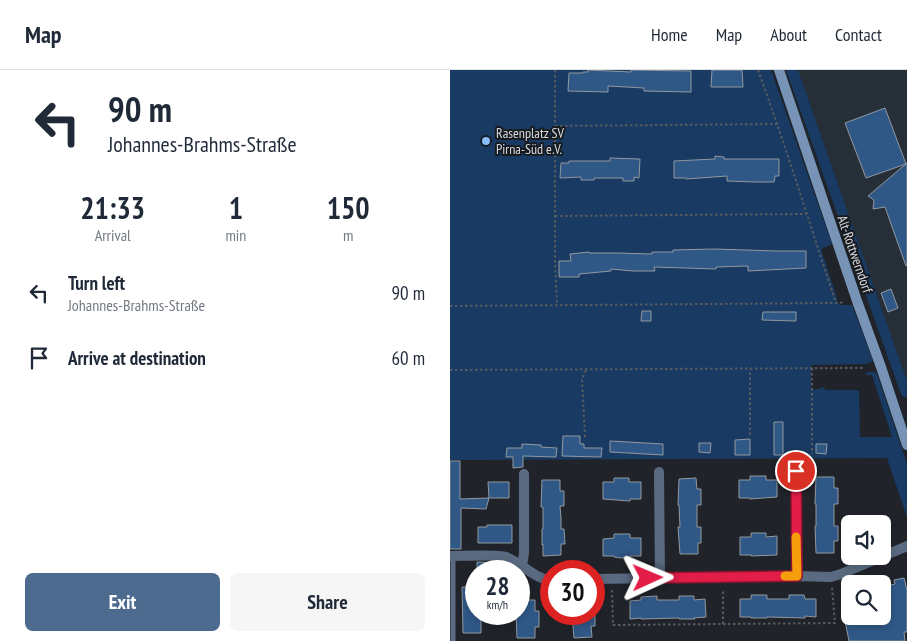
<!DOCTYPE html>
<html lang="en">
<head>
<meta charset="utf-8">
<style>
  :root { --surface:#fff; --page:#f6f6f7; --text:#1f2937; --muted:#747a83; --line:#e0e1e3; --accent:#4d6b8f }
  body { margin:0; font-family:"PT Sans Narrow",sans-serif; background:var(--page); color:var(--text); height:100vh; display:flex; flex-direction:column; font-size:19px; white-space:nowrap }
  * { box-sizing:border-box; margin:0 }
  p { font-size:16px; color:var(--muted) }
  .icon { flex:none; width:28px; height:28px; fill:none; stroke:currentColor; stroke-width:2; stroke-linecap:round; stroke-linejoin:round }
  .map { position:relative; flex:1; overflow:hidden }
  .sheet { display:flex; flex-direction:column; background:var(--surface); width:450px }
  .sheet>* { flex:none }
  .guide { background:#fff; color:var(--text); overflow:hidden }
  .buttons { position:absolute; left:391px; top:445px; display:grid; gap:10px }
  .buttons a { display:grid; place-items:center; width:50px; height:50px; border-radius:8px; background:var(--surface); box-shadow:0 2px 8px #0003; font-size:25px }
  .speed { position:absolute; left:15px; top:490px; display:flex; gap:10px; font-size:25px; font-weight:700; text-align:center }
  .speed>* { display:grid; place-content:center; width:65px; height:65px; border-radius:50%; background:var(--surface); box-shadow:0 2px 8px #0003; line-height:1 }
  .speed small { font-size:12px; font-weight:400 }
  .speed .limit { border:8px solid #d22; background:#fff; color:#111 }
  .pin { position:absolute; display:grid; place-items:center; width:42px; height:42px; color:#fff; margin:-21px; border:2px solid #fff; border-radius:50%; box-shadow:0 1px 5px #0007 }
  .me { position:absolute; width:55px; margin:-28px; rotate:89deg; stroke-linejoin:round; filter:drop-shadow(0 0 4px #0008) }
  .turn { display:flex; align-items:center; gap:18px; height:105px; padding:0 25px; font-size:22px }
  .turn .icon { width:65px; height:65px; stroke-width:2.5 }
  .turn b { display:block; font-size:35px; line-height:42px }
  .eta { display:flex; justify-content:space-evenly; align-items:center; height:85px; text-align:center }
  .eta b { font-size:30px; font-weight:700; line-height:35px }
  .button { display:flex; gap:10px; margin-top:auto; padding:10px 25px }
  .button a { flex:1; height:58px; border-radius:8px; background:var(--accent); color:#fff; font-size:20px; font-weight:700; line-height:58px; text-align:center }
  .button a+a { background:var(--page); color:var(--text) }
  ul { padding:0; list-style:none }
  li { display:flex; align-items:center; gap:15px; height:65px; padding:0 25px }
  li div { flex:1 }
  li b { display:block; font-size:19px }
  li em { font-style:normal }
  header { display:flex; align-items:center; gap:30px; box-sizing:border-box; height:70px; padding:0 25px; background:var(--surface); border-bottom:1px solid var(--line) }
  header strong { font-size:24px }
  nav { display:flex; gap:28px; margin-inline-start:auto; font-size:18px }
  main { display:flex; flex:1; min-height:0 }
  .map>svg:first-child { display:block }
  .built { fill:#262f38 }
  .green { fill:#193b63 }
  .building { fill:#305887; stroke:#92989f }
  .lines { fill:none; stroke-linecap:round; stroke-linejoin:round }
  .path { stroke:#575b60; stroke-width:2; stroke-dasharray:2.5 2.5; stroke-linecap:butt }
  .lane { stroke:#5a6b81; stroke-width:5 }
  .street { stroke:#5a6b81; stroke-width:10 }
  .secondary { stroke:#7794b7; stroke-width:10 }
  .route-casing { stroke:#92132f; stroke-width:12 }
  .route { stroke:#e11d48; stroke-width:9 }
  .slow { stroke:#f59e0b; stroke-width:9 }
  .poi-dot { fill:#86bbfb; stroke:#171b20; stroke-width:2 }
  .labels { text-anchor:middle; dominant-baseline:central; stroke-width:4; stroke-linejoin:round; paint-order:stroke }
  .poi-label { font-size:14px; fill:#d8dbdf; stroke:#171b20; text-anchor:start }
  .street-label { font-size:14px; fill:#d8dbdf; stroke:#171b20 }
</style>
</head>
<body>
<header>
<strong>Map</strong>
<nav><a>Home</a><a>Map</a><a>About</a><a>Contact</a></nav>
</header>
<main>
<section class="sheet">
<div class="guide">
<div class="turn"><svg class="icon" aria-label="left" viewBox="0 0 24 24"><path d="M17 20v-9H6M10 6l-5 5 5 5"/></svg><div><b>90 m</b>Johannes-Brahms-Straße</div></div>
</div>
<div class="eta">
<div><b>21:33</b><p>Arrival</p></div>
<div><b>1</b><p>min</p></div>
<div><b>150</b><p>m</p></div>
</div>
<ul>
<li><svg class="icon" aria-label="left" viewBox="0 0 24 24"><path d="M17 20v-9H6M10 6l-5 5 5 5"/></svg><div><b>Turn left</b><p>Johannes-Brahms-Straße</p></div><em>90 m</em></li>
<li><svg class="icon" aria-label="arrive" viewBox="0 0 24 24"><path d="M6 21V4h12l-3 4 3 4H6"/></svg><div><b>Arrive at destination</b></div><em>60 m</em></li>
</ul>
<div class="button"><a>Exit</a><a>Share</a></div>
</section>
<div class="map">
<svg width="457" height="571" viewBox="0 0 457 571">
  <rect width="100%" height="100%" fill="#20242a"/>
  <path class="built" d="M348,0H457V311Z"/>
  <path class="green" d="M0,0H321L382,174L371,179L389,235H402L423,291L417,294L361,295V319H370L373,317L376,320H405L409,321L410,367H442L422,305H416L417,302H424L427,304L457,394V447L437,388L0,390Z
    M336,0H348L457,311V327H453L451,324Z"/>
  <path class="building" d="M138,0L181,2V0L241,1V22L194,21V18L158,16V22L118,21L119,3H133V2H138Z
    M262,0H292L293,17H261Z
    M435,38L456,94L416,108L395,53Z
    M265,86L274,87V89H329V106H325L324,112H306L277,111V106L236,109V108H224V91L265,89Z
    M160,88L190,89L189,108L184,107V111H173V108H144V110H131V107L110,108L111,93H119V91H160Z
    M457,93V195L456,196L435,137L423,139L424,130L418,126Z
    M264,179L327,181H356V198L298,201V196L266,197V199L204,197L205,201H183L161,199V201L129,204V207H109V191H121L120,184L139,182V183H168L202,184V182H223V180Z
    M441,219L448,238L438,242L431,223Z
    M192,241H201V251H191Z
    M313,242H346V251L312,250Z
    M324,352H333V385H324Z
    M113,366H130V374H134V378H152L151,387L112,386Z
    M300,369V385H285V370Z
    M160,371L213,374V385L160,382Z
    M249,373H261L260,383L249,382Z
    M72,374L91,375V377L107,378L106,387L73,386V397L63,398V387H56L57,378H72Z
    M366,374H377L376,384L366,383Z
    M0,391H10V429L39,428L36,439L11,438V479H0Z
    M300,406H316V410H327V427L300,429V428H289V410H300Z
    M366,407H384V418H388V434H384V456H388V471H384V483H366L365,456H366V434H365Z
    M164,408H179V412H191V429H180V431L153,429V412H164Z
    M246,408L247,419H251V435H247V457H251V473H248V484H230L228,457H230L229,435H228L229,409Z
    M92,410H110V421H114V436H110L111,448V459H114L115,474H111V485L93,486V474L92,475V459H93V437H91Z
    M38,412H59V428H39Z
    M37,455H62V473H28V457H37Z
    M301,463H316V467L327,466V485L301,486V485H290V467H301Z
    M164,464H180V468H191V486H180V487L170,488L164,487V486H153V469L164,468Z
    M27,492L47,493V500H27Z
    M454,508L457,520V562H454L455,571H399L394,546H432V517L445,514L444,510Z
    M12,517H26V544H31V563H13Z
    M301,525H317V529H339V525H354L355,529H366V547L355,546V548L317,547V548H301V547H290V529H301Z
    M207,526V530H229V526H244V530L255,529L256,547L244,548L245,549H229V548L191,549V548L180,549V531L191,530V527Z
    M69,530H85V541H89V557H85V568H67L66,544H69Z
    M122,544H145V556H141L142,567L124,568Z"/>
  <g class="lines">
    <path class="path" d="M105,0V189L107,235
      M308,0C336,77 360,155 386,233
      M105,56L328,54
      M105,146L356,144
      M0,236L388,233L395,232
      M362,298V384
      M0,300L413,298
      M300,365V299
      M135,367L132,309L136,300
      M162,520L163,555L385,553L382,517
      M59,544L60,549
      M106,544L113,548L120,549
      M273,554V519"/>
    <path class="lane" d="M3,571V486"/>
    <path class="street" d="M346,401L347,506
      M209,402L210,508
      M0,486C11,486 48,484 56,487C72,493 84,509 101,510
      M72,496L74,483V404
      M144,509L347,506L381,507L391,504L457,476"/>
    <path class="secondary" d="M329,0L407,231L431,297L457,375"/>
  </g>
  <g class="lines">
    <defs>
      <path id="route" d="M198,508L347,506L346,401"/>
    </defs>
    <use href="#route" class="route-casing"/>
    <use href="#route" class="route"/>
    <path class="slow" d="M335,506H347L346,467"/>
  </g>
  <circle class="poi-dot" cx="36" cy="71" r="5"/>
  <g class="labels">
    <g class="poi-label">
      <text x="46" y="63">Rasenplatz SV<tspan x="46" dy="16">Pirna-Süd e.V.</tspan></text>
    </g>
    <g class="street-label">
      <text transform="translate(405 184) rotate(71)">Alt-Rottwerndorf</text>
    </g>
  </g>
</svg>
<div class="buttons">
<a><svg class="icon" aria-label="sound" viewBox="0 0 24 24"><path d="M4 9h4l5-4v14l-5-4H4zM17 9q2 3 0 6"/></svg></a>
<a><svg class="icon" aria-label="search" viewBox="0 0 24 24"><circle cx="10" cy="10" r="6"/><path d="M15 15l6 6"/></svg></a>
</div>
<div class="speed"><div>28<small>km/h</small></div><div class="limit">30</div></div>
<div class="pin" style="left:346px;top:401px;background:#d93025"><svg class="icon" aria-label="arrive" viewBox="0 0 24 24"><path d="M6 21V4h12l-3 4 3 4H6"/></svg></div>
<svg class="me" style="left:198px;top:508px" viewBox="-20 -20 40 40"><path d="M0-17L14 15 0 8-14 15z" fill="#e11d48" stroke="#fff" stroke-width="4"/></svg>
</div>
</main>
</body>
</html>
